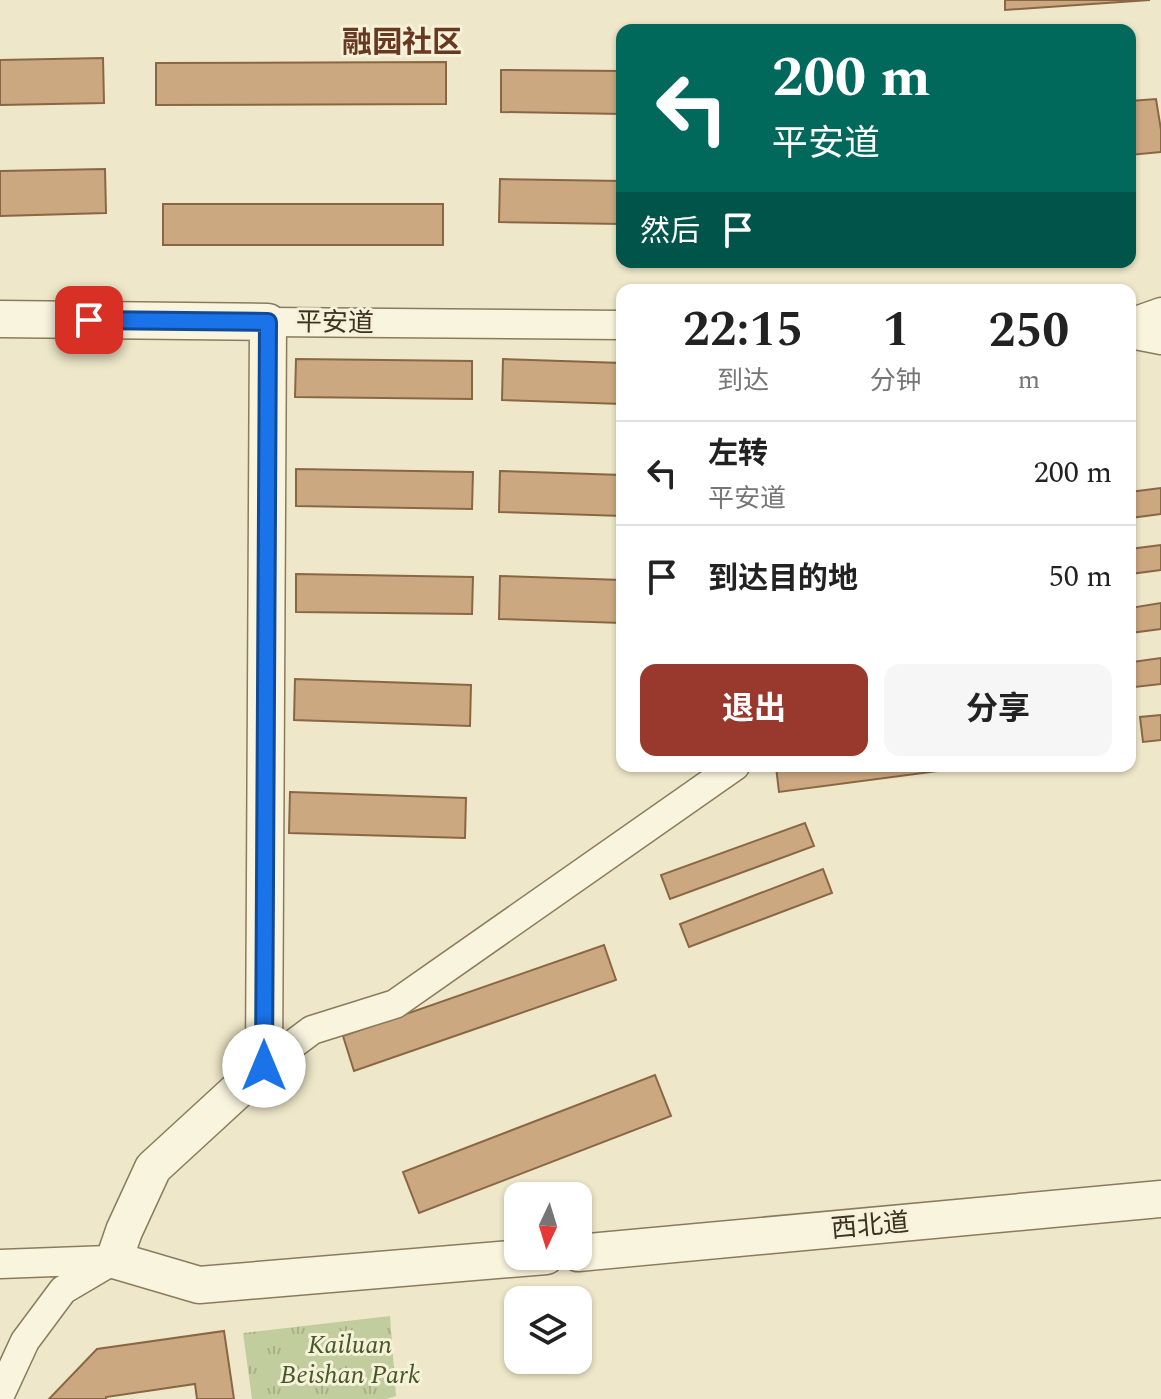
<!DOCTYPE html>
<html lang="zh">
<head>
<meta charset="utf-8">
<style>
  :root { --surface:#fff; --page:#f6f6f6; --text:#222; --muted:#767676; --line:#e0e0e0; --accent:#99392e }
  body { margin:0; font-family:Spectral,"Noto Sans SC",serif; background:var(--page); color:var(--text); height:100vh; display:flex; flex-direction:column; font-size:30px; white-space:nowrap }
  * { box-sizing:border-box; margin:0 }
  p { font-size:26px; color:var(--muted) }
  .icon { flex:none; width:44px; height:44px; fill:none; stroke:currentColor; stroke-width:2; stroke-linecap:round; stroke-linejoin:round }
  .map { position:relative; flex:1; overflow:hidden }
  .drawer { position:absolute; left:616px; top:284px; width:520px; height:488px; display:flex; flex-direction:column; background:var(--surface); border-radius:16px; box-shadow:0 2px 6px #0004 }
  .drawer>* { flex:none }
  .guide { position:absolute; left:616px; top:24px; width:520px; height:244px; border-radius:16px; box-shadow:0 2px 6px #0004; background:#00695c; color:#fff; overflow:hidden }
  .needle { width:52px; rotate:184deg }
  .fabs { position:absolute; left:504px; top:1182px; display:grid; gap:16px }
  .fabs a { display:grid; place-items:center; width:88px; height:88px; border-radius:16px; background:var(--surface); box-shadow:0 2px 6px #0004; font-size:40px }
  .pin { position:absolute; display:grid; place-items:center; width:68px; height:68px; color:#fff; margin:-34px; border-radius:16px; box-shadow:0 4px 12px #0006 }
  .me { position:absolute; width:88px; margin:-44px; rotate:0deg; stroke-linejoin:round; filter:drop-shadow(0 0 6px #0008) }
  .turn { display:flex; align-items:center; gap:28px; height:168px; padding:0 24px; font-size:36px }
  .turn .icon { width:104px; height:104px; stroke-width:2.5 }
  .turn b { display:block; font-size:56px; line-height:68px }
  .then { display:flex; align-items:center; height:76px; padding:0 24px; background:#0003; gap:16px; font-size:30px }
  .eta { display:flex; justify-content:space-evenly; align-items:center; height:136px; text-align:center }
  .eta b { font-size:48px; font-weight:700; line-height:56px }
  .action { display:flex; gap:16px; margin-top:auto; padding:16px 24px }
  .action a { flex:1; height:92px; border-radius:16px; background:var(--accent); color:#fff; font-size:32px; font-weight:700; line-height:92px; text-align:center }
  .action a+a { background:var(--page); color:var(--text) }
  ul { padding:0; list-style:none }
  li { display:flex; align-items:center; gap:24px; height:104px; padding:0 24px; border-top:2px solid var(--line) }
  li div { flex:1 }
  li b { display:block; font-size:30px }
  li em { font-style:normal }
  .map>svg:first-child { display:block }
  .park { fill:url(#park-tufts) }
  .building { fill:#cca880; stroke:#8a6744; stroke-width:2 }
  .lines { fill:none; stroke-linecap:round; stroke-linejoin:round }
  .minor-casing { stroke:#8b7b5e; stroke-width:31 }
  .tertiary-casing { stroke:#8b7b5e; stroke-width:39 }
  .minor { stroke:#f9f4dd; stroke-width:28 }
  .tertiary { stroke:#f9f4dd; stroke-width:36 }
  .route-casing { stroke:#114b97; stroke-width:20 }
  .route { stroke:#1a73e8; stroke-width:14 }
  .labels { text-anchor:middle; dominant-baseline:central; stroke-width:6; stroke-linejoin:round; paint-order:stroke }
  .street-label { font-size:26px; fill:#3c3121; stroke:#f6f1d9 }
  .park-label { font-size:26px; font-style:italic; fill:#465828; stroke:#f6f1d9 }
  .quarter-label { font-size:30px; font-weight:bold; fill:#683821; stroke:#f6f1d9 }
</style>
</head>
<body>
<div class="map">
<svg width="1161" height="1399" viewBox="0 0 1161 1399">
  <defs>
    <pattern id="park-tufts" width="24" height="20" patternUnits="userSpaceOnUse" patternTransform="scale(2)"><rect width="24" height="20" fill="#c2cd9d"/><path d="M3 7l-1-3M5 7V3M7 7l1-3M15 17l-1-3M17 17v-4M19 17l1-3" fill="none" stroke="#a8b087"/></pattern>
  </defs>
  <rect width="100%" height="100%" fill="#eee7c9"/>
  <path class="park" d="M390,1316L396,1396L386,1399H252L243,1333Z"/>
  <path class="building" d="M1005,0H1150L1005,10Z
    M103,58L104,103L0,105V60Z
    M446,62V104L156,105V63Z
    M501,70L622,71V114L501,112Z
    M1156,99L1161,130V152L1130,155V101Z
    M105,169L106,213L0,216V171Z
    M500,179L622,181V224L499,222Z
    M163,204H443V245H163Z
    M296,359L472,361V399L295,397Z
    M503,359L622,363V404L502,400Z
    M296,469L473,472L472,509L296,506Z
    M500,471L622,475V516L499,512Z
    M1161,488V514L1130,518V492Z
    M1161,545V570L1130,574V549Z
    M296,574L473,577L472,614L296,612Z
    M500,576L622,580V623L499,619Z
    M1161,603V629L1130,633V608Z
    M1161,658V684L1135,687L1132,662Z
    M295,679L471,685L470,726L294,720Z
    M1161,715V740L1143,742L1140,717Z
    M785,766H976L779,792L776,767Z
    M290,792L466,798L465,838L289,833Z
    M805,823L814,846L670,899L661,875Z
    M823,869L832,893L689,947L680,924Z
    M604,945L616,980L354,1071L343,1036Z
    M655,1075L671,1116L419,1213L403,1172Z
    M224,1331L234,1399H197L195,1384L106,1397V1399H49L97,1349Z"/>
  <g class="lines">
    <defs>
      <path id="minor" d="M268,322L622,325
        M1130,323L1161,312
        M1130,334L1161,340
        M264,1066L312,1030L395,1004L735,766
        M0,1264L109,1260
        M0,1395L25,1341L63,1290L114,1260"/>
      <path id="tertiary" d="M0,319L268,322L264,1066L153,1168L124,1231L114,1260L199,1285L546,1256
        M578,1253L1161,1199"/>
    </defs>
    <use href="#minor" class="minor-casing"/>
    <use href="#tertiary" class="tertiary-casing"/>
    <use href="#minor" class="minor"/>
    <use href="#tertiary" class="tertiary"/>
  </g>
  <g class="lines">
    <defs>
      <path id="route" d="M89,320L268,322L264,1066"/>
    </defs>
    <use href="#route" class="route-casing"/>
    <use href="#route" class="route"/>
  </g>
  <g class="labels">
    <g class="street-label">
      <text transform="translate(335 323) rotate(1)">平安道</text>
      <text transform="translate(870 1226) rotate(-5)">西北道</text>
    </g>
    <g class="park-label">
      <text x="350" y="1345">Kailuan<tspan x="350" dy="30">Beishan Park</tspan></text>
    </g>
    <g class="quarter-label">
      <text x="402" y="43">融园社区</text>
    </g>
  </g>
</svg>
<div class="fabs">
<a><svg class="needle" viewBox="-14 -14 28 28"><path d="M0-13l5 13h-10z" fill="#e53935"/><path d="M0 13l5-13h-10z" fill="#767676"/></svg></a>
<a><svg class="icon" aria-label="layers" viewBox="0 0 24 24"><path d="M12 4l9 5-9 5-9-5zM3 14l9 5 9-5"/></svg></a>
</div>
<div class="pin" style="left:89px;top:320px;background:#d93025"><svg class="icon" aria-label="arrive" viewBox="0 0 24 24"><path d="M6 21V4h12l-3 4 3 4H6"/></svg></div>
<svg class="me" style="left:264px;top:1066px" viewBox="-20 -20 40 40"><circle r="19" fill="#fff"/><path d="M0-13L10 11 0 6-10 11z" fill="#1a73e8"/></svg>
<div class="guide">
<div class="turn"><svg class="icon" aria-label="left" viewBox="0 0 24 24"><path d="M17 20v-9H6M10 6l-5 5 5 5"/></svg><div><b>200 m</b>平安道</div></div>
<div class="then">然后<svg class="icon" aria-label="arrive" viewBox="0 0 24 24"><path d="M6 21V4h12l-3 4 3 4H6"/></svg></div>
</div>
<section class="drawer">
<div class="eta">
<div><b>22:15</b><p>到达</p></div>
<div><b>1</b><p>分钟</p></div>
<div><b>250</b><p>m</p></div>
</div>
<ul>
<li><svg class="icon" aria-label="left" viewBox="0 0 24 24"><path d="M17 20v-9H6M10 6l-5 5 5 5"/></svg><div><b>左转</b><p>平安道</p></div><em>200 m</em></li>
<li><svg class="icon" aria-label="arrive" viewBox="0 0 24 24"><path d="M6 21V4h12l-3 4 3 4H6"/></svg><div><b>到达目的地</b></div><em>50 m</em></li>
</ul>
<div class="action"><a>退出</a><a>分享</a></div>
</section>
</div>
</body>
</html>
